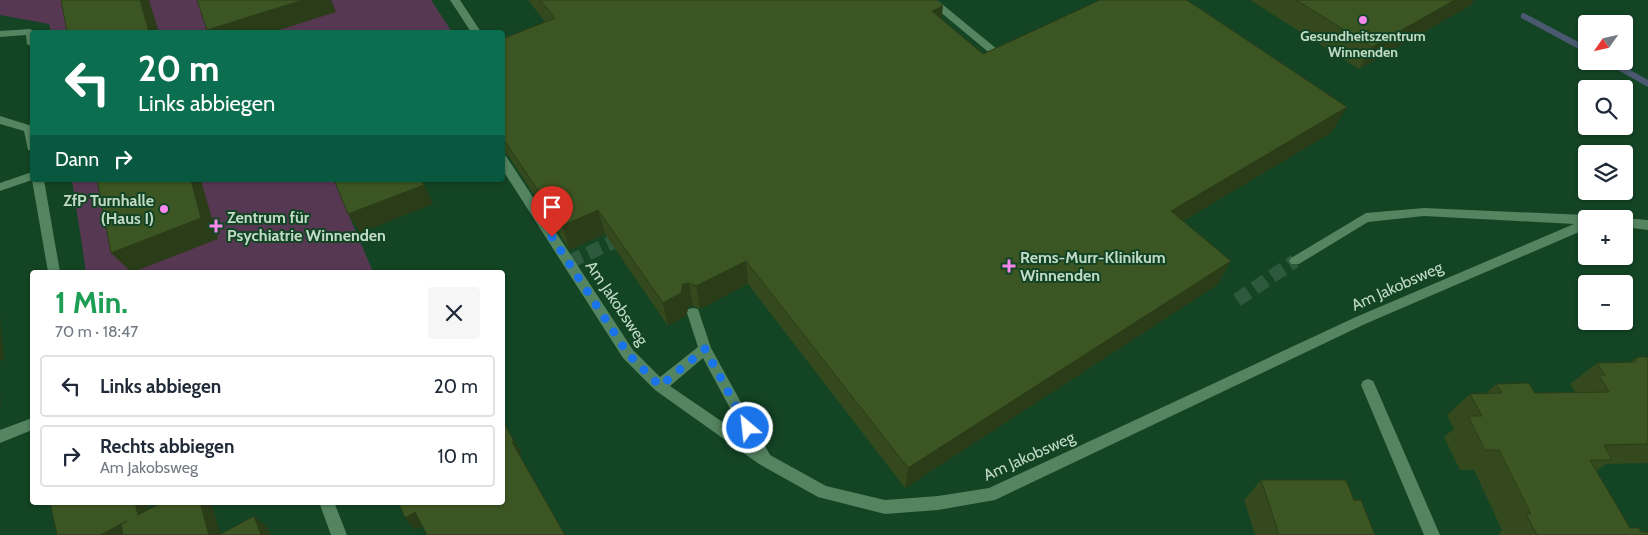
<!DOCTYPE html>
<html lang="de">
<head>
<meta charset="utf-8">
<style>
  :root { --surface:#fff; --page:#f6f6f7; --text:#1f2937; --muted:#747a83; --line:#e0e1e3 }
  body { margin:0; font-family:Cabin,sans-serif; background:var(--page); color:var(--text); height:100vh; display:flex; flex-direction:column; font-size:19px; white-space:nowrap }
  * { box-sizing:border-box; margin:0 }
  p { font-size:16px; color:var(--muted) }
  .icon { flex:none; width:28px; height:28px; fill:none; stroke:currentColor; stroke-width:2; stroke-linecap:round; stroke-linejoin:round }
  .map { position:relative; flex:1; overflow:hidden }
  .side { position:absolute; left:30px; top:270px; width:475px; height:235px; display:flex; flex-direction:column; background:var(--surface); border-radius:5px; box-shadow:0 1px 4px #0004 }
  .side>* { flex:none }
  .hud { position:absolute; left:30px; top:30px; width:475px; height:152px; border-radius:5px; box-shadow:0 1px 4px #0004; background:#0b6e4f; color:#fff; overflow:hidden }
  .needle { width:32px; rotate:236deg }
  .fabs { position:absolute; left:1578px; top:15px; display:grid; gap:10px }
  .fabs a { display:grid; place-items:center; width:55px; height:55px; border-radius:5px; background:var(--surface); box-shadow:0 1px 4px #0004; font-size:25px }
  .pin { position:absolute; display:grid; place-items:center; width:42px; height:42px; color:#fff; margin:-51px -21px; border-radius:50% 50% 50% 0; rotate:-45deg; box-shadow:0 0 5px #0007 }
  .pin .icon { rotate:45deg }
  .me { position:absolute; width:55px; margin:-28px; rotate:332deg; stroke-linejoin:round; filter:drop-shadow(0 0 4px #0008) }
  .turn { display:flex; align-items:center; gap:18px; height:105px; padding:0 25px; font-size:22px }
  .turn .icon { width:65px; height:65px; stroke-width:2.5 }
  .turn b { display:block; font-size:35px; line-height:42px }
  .then { display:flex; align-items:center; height:48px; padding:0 25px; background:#0003; gap:10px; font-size:19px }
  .round { display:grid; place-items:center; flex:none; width:52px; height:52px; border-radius:5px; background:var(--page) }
  .headline { display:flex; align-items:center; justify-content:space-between; height:85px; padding:0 25px }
  h1 { font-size:30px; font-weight:700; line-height:38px; color:#1e9e55 }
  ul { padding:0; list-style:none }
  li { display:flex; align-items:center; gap:15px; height:62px; margin:0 10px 8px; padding:0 15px; border:2px solid var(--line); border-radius:5px }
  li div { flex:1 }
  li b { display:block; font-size:19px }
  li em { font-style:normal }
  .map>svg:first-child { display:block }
  .green { fill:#573853 }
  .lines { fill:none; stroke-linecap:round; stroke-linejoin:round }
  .stream { fill:#4a5870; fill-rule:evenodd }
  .minor-tunnel-far1 { stroke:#2d5a3c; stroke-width:11; stroke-dasharray:11 5.5; stroke-linecap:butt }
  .minor-tunnel { stroke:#2d5a3c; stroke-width:14; stroke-dasharray:14 7; stroke-linecap:butt }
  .minor { fill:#548460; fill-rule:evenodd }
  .wall { fill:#344a1e }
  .shaded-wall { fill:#2a3c18 }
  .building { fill:#3c5623; stroke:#2a3c18 }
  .route { stroke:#1a73e8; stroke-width:9; stroke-dasharray:0 16.2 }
  .poi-dot { fill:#f788eb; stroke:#134424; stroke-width:2 }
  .labels { text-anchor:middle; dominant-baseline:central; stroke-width:4; stroke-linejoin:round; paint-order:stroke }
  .far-poi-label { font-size:14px; font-weight:bold; fill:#c0dac5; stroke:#134424 }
  .poi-label { font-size:16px; font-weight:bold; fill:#c0dac5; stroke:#134424; text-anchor:start }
  .street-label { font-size:16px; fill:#c0dac5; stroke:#134424 }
</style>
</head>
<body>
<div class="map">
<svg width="1648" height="535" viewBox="0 0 1648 535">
  <rect width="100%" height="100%" fill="#134424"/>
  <path class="green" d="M0,0H431L452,32H51L49,24L0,15Z
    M72,180H334L373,272H86Z"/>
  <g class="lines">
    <path class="stream" d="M1524,13L1586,46V53L1521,18V14Z
      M1602,61H1614L1648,80V87Z"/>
    <path class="minor-tunnel-far1" d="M624,237L626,236"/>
    <path class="minor-tunnel" d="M569,262L626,236
      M1237,300L1295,261"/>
    <path class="minor" d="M450,0H460L481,32H471Z
      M926,0H937L997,49L1006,46L1011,49L1000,55H992Z
      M30,29L35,32H32V47L27,44L26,35L0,37V31Z
      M0,116L32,126V151L28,150L24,131L0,124Z
      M502,155L506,156L633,350L660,377L698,347L687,313L688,309L693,308L698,309L711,348L770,455L826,486L885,500L938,496L989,488L1356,317L1574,224L1424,216L1368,222L1299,264H1291L1289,261L1291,258L1366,213L1424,208L1586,215L1591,219H1586V229L1365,324L995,500L938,510L885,514L818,497L759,464L655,390L623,358L502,169ZM703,358L746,438L670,386Z
      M32,172V180H44L60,272H48L32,180L0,191V183Z
      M1624,218L1648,220V230L1624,227Z
      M1368,379L1373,381L1375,385L1440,535H1424L1361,385L1363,381Z
      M32,418V430L0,443V430Z
      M319,502H334L347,535H331Z"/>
  </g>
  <path class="wall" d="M528,0H936L942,20L983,54L1332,132L1183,221L1231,261L1217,285L905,488L748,284L700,309L693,306L688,307L686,316L668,326L605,234L570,250L508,155L502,154V39L545,22Z
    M1250,0H1474L1471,5L1359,69Z
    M1637,357H1648V463L1606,464L1596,471L1630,528L1648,535H1500L1499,532L1502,530L1474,470H1460L1444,437L1454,429L1447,415L1470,394H1485L1496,384L1535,393L1575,392L1570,384L1597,363L1631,362Z
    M1261,480L1354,500L1375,535H1255L1244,500Z"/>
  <path class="shaded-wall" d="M140,0H149L159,32H149Z
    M303,0H331L336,12L273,32H209L207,30Z
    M1455,0H1474L1471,5L1359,69L1372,47Z
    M943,6L940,31L932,11Z
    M1347,107L1332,132L1160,235L1171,211Z
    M191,180H201L218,239L133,272H131L111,253Z
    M422,180L433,204L360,233L348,214Z
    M598,210L605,234L570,250L562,226Z
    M746,261L748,284L700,309L696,286Z
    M1231,261L1217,285L905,488L908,468Z
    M689,283L693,306L688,307L686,316L668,326L663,303L683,284Z
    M0,315L4,359L0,361Z
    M0,390L1,406L0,407Z
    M502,419L522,454L520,455L512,442Z
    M135,502H148L154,526L138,515Z
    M200,502H211L221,535H209Z
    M415,512L426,524L415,530L405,518Z
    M254,516L267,527L270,535H261Z
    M127,521L138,535H100Z"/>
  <path class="building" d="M61,0H140L149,32H67Z
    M197,0H303L207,30Z
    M540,0H936L943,6L932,11L983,54L1100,0H1187L1347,107L1171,211L1231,261L908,468L746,261L696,286L689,283L683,284L681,293L663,303L598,210L562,226L502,137V39L555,18Z
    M1296,0H1455L1372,47Z
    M97,180H191L201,218L111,253Z
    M334,180H421L424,185L348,214Z
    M1637,357H1648V444L1604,445L1612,460H1590L1630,528H1639L1641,532H1648V535H1537L1526,514H1531L1499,450H1485L1468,416H1482L1470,394L1502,393L1496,384L1529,383L1535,393L1609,392L1599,375H1605L1597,363L1635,362Z
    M502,419L514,441L512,442L565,535H427L415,512L405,518L398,502H502Z
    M1261,480H1346L1354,500H1361L1375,535H1279Z
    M50,502H135L138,515L163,502H200L209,535H123L121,524L127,521L100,535H57Z
    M254,516L261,535H219Z"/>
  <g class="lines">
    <path class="route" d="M552,237L628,354L660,386L705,349L748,428"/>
  </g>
  <g class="poi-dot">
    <circle cx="1363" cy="20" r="5"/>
    <circle cx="164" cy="209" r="5"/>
    <path d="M213.5 218.5h5v5h5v5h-5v5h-5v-5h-5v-5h5z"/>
    <path d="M1006.5 258.5h5v5h5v5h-5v5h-5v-5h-5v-5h5z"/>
  </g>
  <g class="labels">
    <g class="far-poi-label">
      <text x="1363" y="36">Gesundheitszentrum<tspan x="1363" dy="16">Winnenden</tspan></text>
    </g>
    <g class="poi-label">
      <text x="154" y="200" text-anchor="end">ZfP Turnhalle<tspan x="154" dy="18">(Haus I)</tspan></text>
      <text x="227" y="217">Zentrum für<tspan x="227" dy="18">Psychiatrie Winnenden</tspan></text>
      <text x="1020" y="257">Rems-Murr-Klinikum<tspan x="1020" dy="18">Winnenden</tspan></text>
    </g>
    <g class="street-label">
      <text transform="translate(1397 286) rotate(-24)">Am Jakobsweg</text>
      <text transform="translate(617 303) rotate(56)">Am Jakobsweg</text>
      <text transform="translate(1029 456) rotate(-24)">Am Jakobsweg</text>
    </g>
  </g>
</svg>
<div class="fabs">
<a><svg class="needle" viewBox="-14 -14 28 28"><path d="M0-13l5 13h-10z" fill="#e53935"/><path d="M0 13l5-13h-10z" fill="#747a83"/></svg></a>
<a><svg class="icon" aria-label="search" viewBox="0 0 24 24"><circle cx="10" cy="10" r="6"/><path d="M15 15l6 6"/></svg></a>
<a><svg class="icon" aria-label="layers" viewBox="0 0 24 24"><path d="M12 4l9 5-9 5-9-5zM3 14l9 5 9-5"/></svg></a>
<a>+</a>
<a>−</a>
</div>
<div class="pin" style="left:552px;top:237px;background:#d93025"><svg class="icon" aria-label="arrive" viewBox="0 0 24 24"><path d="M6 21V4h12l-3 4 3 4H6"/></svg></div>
<svg class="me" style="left:748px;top:428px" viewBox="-20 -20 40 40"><circle r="17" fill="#1a73e8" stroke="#fff" stroke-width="3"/><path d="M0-11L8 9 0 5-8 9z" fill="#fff"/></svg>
<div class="hud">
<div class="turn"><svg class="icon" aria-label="left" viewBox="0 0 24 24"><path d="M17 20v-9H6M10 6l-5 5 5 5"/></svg><div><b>20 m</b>Links abbiegen</div></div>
<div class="then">Dann<svg class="icon" aria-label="right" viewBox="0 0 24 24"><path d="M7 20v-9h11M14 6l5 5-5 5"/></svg></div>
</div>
<section class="side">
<div class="headline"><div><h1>1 Min.</h1><p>70 m · 18:47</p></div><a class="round"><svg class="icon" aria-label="close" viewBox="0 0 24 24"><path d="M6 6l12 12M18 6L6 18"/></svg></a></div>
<ul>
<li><svg class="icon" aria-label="left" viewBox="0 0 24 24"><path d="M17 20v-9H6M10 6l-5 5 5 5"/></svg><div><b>Links abbiegen</b></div><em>20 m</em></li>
<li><svg class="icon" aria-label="right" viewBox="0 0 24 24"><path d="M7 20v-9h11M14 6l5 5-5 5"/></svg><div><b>Rechts abbiegen</b><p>Am Jakobsweg</p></div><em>10 m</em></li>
</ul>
</section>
</div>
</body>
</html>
